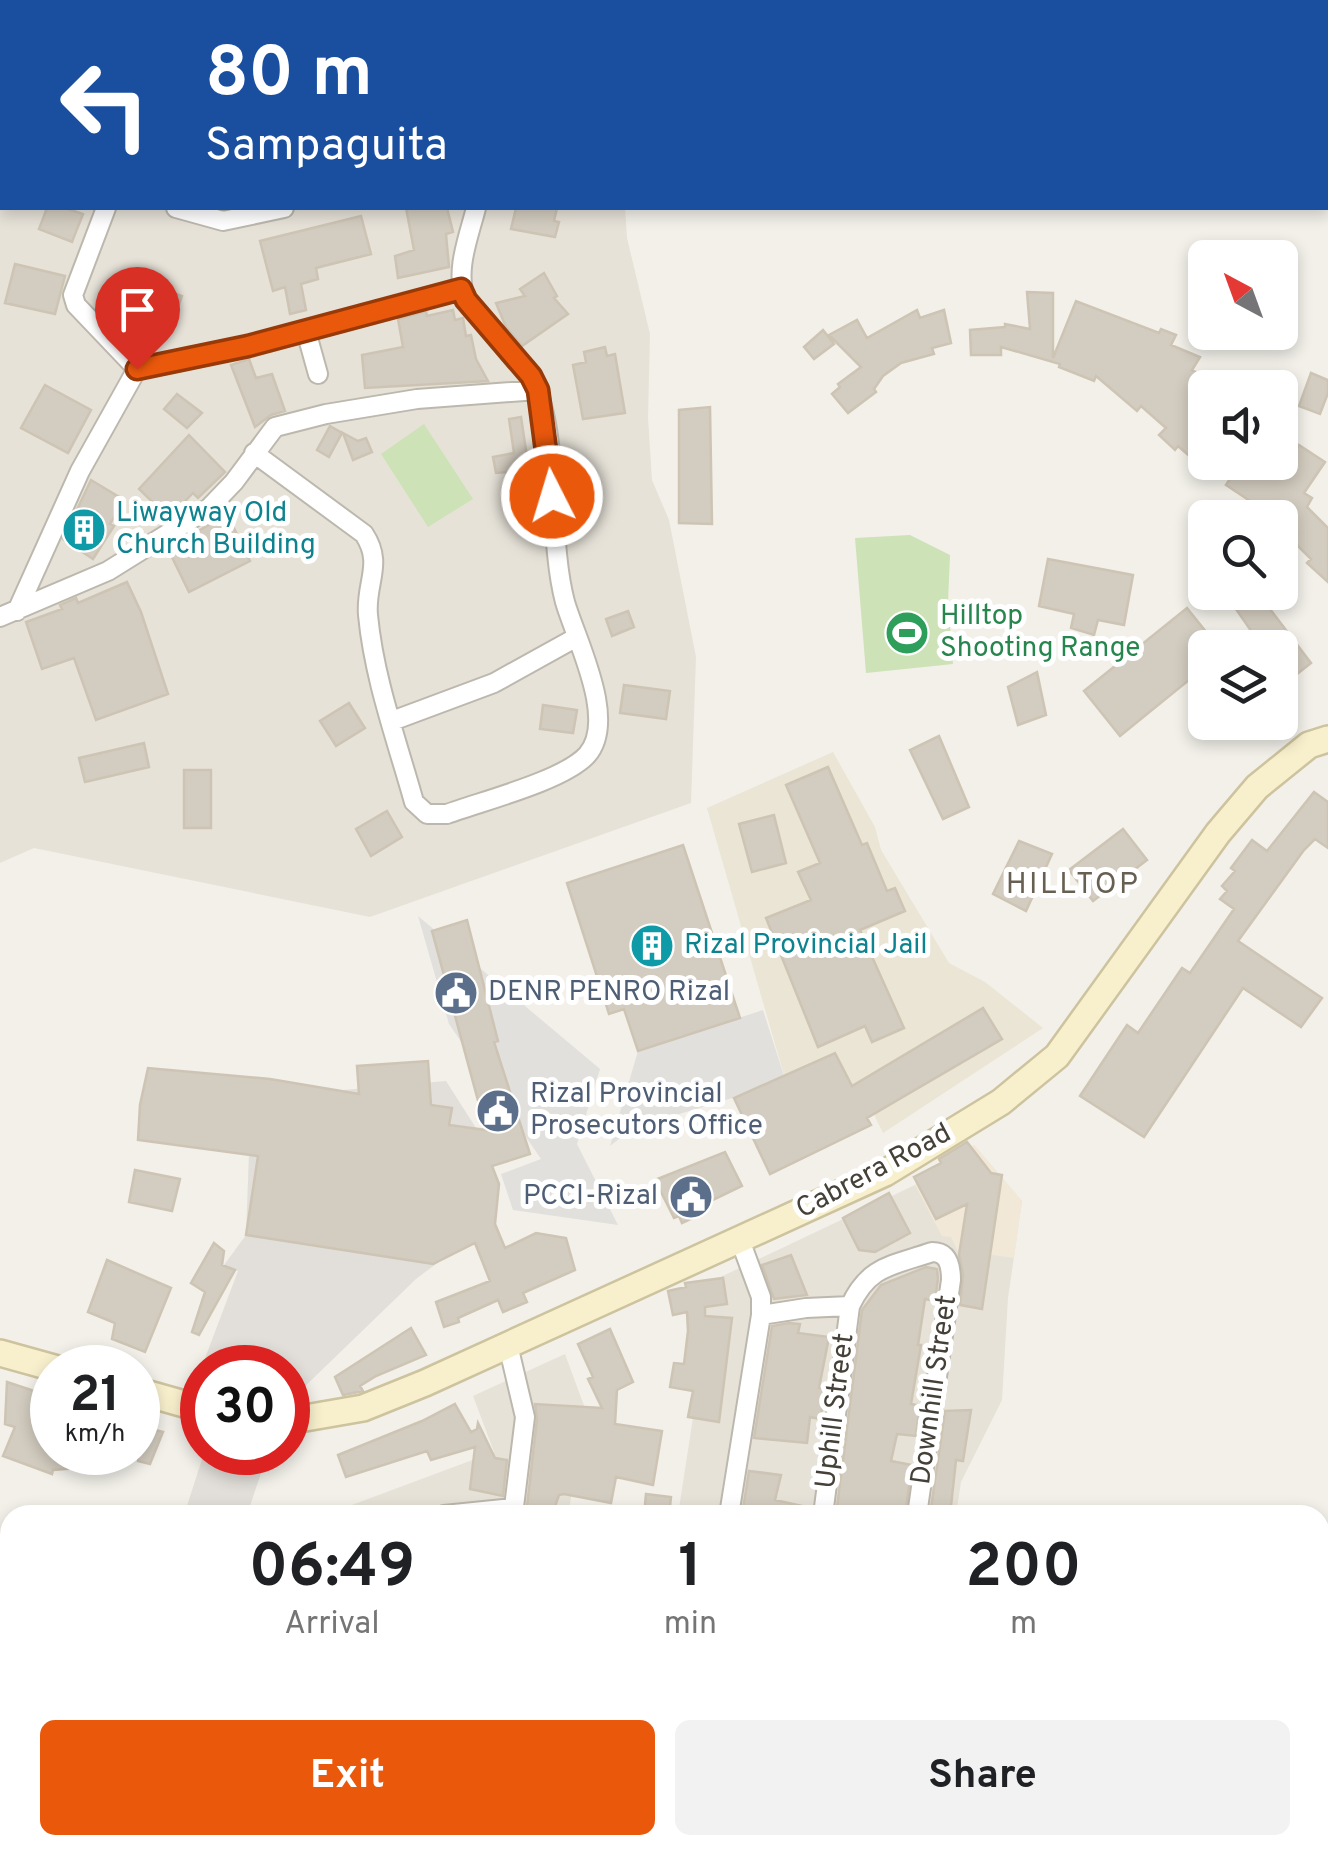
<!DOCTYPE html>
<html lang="en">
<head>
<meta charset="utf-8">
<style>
  :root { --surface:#fff; --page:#f2f2f2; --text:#202124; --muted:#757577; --accent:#ea580c }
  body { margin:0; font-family:Overpass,sans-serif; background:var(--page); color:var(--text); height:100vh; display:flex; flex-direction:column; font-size:38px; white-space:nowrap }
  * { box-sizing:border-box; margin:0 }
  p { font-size:32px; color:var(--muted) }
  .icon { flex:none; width:55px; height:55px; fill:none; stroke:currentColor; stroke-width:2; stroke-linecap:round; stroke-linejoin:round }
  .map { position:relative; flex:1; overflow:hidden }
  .sheet { position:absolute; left:0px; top:1505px; width:1330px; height:350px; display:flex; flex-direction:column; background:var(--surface); border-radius:30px 30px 0 0; box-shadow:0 5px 15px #0003 }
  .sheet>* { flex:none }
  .top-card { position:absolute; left:0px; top:0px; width:1330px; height:210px; box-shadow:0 5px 15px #0003; background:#1a4fa0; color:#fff; overflow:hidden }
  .needle { width:65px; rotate:319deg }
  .tools { position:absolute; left:1188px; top:240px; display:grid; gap:20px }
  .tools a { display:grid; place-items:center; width:110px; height:110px; border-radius:15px; background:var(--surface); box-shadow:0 5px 15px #0003; font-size:50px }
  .speed { position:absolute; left:30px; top:1345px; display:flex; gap:20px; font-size:50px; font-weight:700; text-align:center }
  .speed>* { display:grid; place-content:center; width:130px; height:130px; border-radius:50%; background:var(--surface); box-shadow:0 5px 15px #0003; line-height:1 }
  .speed small { font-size:25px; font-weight:400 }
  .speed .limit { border:15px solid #d22; background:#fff; color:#111 }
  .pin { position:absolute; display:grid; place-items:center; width:85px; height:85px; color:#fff; margin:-102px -42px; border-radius:50% 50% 50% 0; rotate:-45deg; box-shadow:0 0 10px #0007 }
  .pin .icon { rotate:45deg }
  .me { position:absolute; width:110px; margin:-55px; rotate:355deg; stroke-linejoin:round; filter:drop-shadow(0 0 8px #0008) }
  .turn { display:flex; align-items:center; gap:35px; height:210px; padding:0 40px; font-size:45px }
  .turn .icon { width:130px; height:130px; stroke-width:2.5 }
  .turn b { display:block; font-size:70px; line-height:85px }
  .eta { display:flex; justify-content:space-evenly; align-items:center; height:170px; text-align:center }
  .eta b { font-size:60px; font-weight:700; line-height:70px }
  .cta { display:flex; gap:20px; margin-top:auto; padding:20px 40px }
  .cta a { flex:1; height:115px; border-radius:15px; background:var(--accent); color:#fff; font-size:40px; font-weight:700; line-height:115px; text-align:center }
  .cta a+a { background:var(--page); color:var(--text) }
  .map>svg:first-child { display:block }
  .residential { fill:#e6e2d8 }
  .commercial { fill:#f2e8d7 }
  .industrial { fill:#e2dfda }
  .education { fill:#eae5d5 }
  .green { fill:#cde2b7 }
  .parking { fill:#e1e0dd }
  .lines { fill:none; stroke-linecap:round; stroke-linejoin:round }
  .stream { stroke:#adcde8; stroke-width:6 }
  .river { stroke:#adcde8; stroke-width:35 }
  .building { fill:#d3ccc0; stroke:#cdc4b4; stroke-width:2.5 }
  .street-casing { stroke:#bdb8ad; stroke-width:22 }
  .secondary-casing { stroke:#cdc39e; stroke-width:30 }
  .street { stroke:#fff; stroke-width:18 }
  .secondary { stroke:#f8f0cd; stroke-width:25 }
  .route-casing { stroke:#983908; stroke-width:25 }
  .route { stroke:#ea580c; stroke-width:18 }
  .labels { text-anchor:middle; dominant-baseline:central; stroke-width:10; stroke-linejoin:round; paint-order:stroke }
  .culture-label { font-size:28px; fill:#0d838f; stroke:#fff; text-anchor:start }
  .leisure-label { font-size:28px; fill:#27864d; stroke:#fff; text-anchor:start }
  .service-label { font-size:28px; fill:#4e5e75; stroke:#fff; text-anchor:start }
  .street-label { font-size:28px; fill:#454138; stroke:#fff }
  .neighbourhood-label { font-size:30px; letter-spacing:2.5px; fill:#675f51; stroke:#fff }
</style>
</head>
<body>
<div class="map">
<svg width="1328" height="1855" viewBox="0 0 1328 1855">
  <rect width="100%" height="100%" fill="#f2f0e9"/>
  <path class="residential" d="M137,0H1328V81V2Z
    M0,81L2,208H625L627,238L650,334L648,418L652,480L669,520L696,657L691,803L370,917L34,848L0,863Z
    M974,1145L1022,1201L1008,1298L1002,1400L961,1482L956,1515H678L704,1346L691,1291L915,1185L944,1170Z
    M565,1354L586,1411L568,1515H325L494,1452L473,1396Z
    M632,1845H1010L1013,1855H631Z"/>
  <path class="commercial" d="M974,1145L1022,1201L1014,1258L957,1250L951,1237L942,1236L915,1185L944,1170L942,1165Z"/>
  <path class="industrial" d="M446,1081L476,1128L499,1184L494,1233L440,1261L416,1279L297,1394H288V1368H202V1383L196,1382L238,1271L224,1265L246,1235L251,1098Z
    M204,1453H246L266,1458L247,1515H184Z
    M10,1795V1845H244L241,1855H16L0,1842V1807Z"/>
  <path class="education" d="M833,752L875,827L881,850L949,963L985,982L1043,1028L883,1133L864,1094L857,1097L835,1053L784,1075L707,808Z"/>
  <path class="green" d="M424,424L473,499L428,527L381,454Z
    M910,535L950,555L948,602L953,664L866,673L855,538Z"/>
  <path class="parking" d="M418,916L600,1069L577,1144L618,1225L513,1210L501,1174L541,1159L449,1024Z
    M763,1010L786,1082L633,1128L610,1146L638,1051Z"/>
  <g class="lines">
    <path class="stream" d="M1058,1845L1059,1855"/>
    <path class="river" d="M0,74H2"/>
  </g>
  <path class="building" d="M47,208H65L83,214L72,242L39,229Z
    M406,208H447L453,232L446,234L449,267L398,278L395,256L414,250Z
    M516,208H557L554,221L559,222L555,237L511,229Z
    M361,216L371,254L316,268L318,279L301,284L306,310L290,314L285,287L273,291L260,241Z
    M15,264L65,276L55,314L5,303Z
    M544,273L557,296L554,298L568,314L522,346L506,327L496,303L525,296L520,289Z
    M153,286L182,296L174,318L145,308Z
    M1027,292L1053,293V358L1076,301L1159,333L1161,329L1176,335L1171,345L1200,357L1192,370L1205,378V429L1197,440L1205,448L1194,460L1178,446L1175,450L1159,435L1166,428L1141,406L1137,411L1096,376L1094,381L1059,367L1060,364L1001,347V355H971L970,330L1005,327V324L1030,329Z
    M453,310L455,320L463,318L466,336L471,335L476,359L488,381L365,388L362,355L403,347L398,319L426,311L427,316Z
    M917,310L920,318L944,310L951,343L932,348L934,354L901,363L883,376L874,389L876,392L848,413L832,394L840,387L838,384L861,367L829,335L857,320L867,338Z
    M823,330L834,344L814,359L804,347Z
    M605,347L607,356L615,354L625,413L583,419L573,365L586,362L584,352Z
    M249,359L256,378L272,374L285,411L271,415L255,427L231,365Z
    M1311,373L1328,380V393L1320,414L1299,406Z
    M45,385L91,410L68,453L21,428Z
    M177,394L202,413L187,428L164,409Z
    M710,407L712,524L679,523V410Z
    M521,417L534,503L510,506L507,472L496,473L493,457L514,453L509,419Z
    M330,426L342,433L329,457L317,450Z
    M343,433L358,441L366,438L372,452L353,460Z
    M189,435L225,472L198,498L193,493L169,518L139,489Z
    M1299,445L1325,462L1304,493L1312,498L1307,507L1328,528V582L1307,563L1311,559L1291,539L1297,533L1280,523V518H1266L1256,511L1259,507L1226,485L1230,479L1217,462H1288Z
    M91,480L124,500L110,524L114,526L93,559L63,539Z
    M227,514L250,561L189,592L168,549Z
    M1048,559L1133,575L1124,625L1098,620L1094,635L1071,628L1074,614L1039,606Z
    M127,582L141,612L168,694L96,720L74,658L42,669L26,622L62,609L60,605L76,598L78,603Z
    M1237,592H1257L1311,663L1287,682L1280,671V648H1263L1229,599Z
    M1187,608L1219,648H1205V667L1120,736L1084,691Z
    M628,611L634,627L612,636L606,619Z
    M1037,672L1046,715L1018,725L1008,687Z
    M624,685L670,691L666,719L620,713Z
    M349,703L365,728L336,746L320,721Z
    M543,705L577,710L573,733L540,729Z
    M939,736L969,807L943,819L910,750Z
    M144,743L149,767L85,782L79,758Z
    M828,767L862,845L867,843L887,891L895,888L905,911L860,930L904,1028L872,1042L865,1026L818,1047L766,918L811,900L798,872L820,863L786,785Z
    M184,770H211V828H184Z
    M1314,792L1328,802V848L1315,839L1304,850L1238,941L1322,998L1301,1027L1243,988L1144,1137L1080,1096L1127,1025L1138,1033L1182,968L1190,973L1234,909L1220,899L1227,891L1222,886L1235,871L1231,868L1252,840L1267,851Z
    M387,811L402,837L371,856L356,829Z
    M774,815L786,863L752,872L739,824Z
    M1123,829L1147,860L1093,901L1069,870Z
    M1019,841L1052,854L1026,911L993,894Z
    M683,845L740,1018L638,1051L624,1009L609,1014L567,883Z
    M467,920L498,1041L494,1042L530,1154L492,1166L499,1184L495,1224L505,1248L536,1233L566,1238L575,1270L523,1293L527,1302L503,1312L498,1300L458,1318L459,1322L444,1327L436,1302L490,1281L475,1243L433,1264L246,1235L258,1156L138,1140L140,1105L148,1068L270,1079L359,1094L357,1066L428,1061L431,1105L452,1108L449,1125L486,1130L432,931Z
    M983,1008L1002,1039L867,1118L871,1125L770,1174L734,1098L835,1053L852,1086Z
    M967,1142L991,1173L1002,1175L982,1309L960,1305L963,1275L959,1255L967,1204L936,1219L914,1177L941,1163L939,1159Z
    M725,1152L742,1186L696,1208L699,1215L682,1223L679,1216L674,1218L655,1180Z
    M135,1170L180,1179L172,1211L129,1202Z
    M889,1193L910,1233L875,1252L859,1250L843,1218Z
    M214,1243L224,1251L222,1265L235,1270L199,1335L192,1332L205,1292L191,1283Z
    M791,1255L807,1295L774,1299L762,1265Z
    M107,1260L171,1288L145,1352L112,1339L115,1323L88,1312Z
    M926,1267L937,1269L938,1279L935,1301L925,1299L918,1345H921L911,1404L917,1405V1412L919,1411L916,1436L897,1434L891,1461L912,1465L905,1515H836L862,1310L881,1285Z
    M723,1278L727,1304L705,1307V1316L732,1318L719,1422L688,1417L693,1391L670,1387L674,1363L684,1364L688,1331L687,1312L673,1315L668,1291L686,1287L685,1283Z
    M789,1323L800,1324L798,1333L829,1337L819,1388L826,1389L820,1419L810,1417L807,1443L754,1438L772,1326Z
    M411,1328L426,1355L376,1376L360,1386L363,1391L343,1395L335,1377Z
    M610,1329L633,1382L617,1390L615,1424L662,1431L653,1485L616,1477L611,1503L564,1494L559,1495L552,1515H526L537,1419L535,1404L602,1408L588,1379L593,1377L578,1344Z
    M7,1382L52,1397V1452H124V1463L110,1465L107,1469L89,1467L53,1470L52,1474L3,1456L15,1427L5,1424Z
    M455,1404L471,1432L477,1429L478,1423L495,1458L507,1460L503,1496L470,1489L475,1447L431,1460L427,1451L346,1477L338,1455L422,1421Z
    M971,1410L963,1461L956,1460L950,1515H930L945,1411Z
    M138,1426L163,1432L150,1464L138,1461Z
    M749,1471L781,1475L775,1500L811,1508V1515H742Z
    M646,1494L671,1497L669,1515H644Z"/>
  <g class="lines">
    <defs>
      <path id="street" d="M204,0L205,2
        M610,0L612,2
        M696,0L698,2
        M800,0L801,2
        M905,0V2
        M1001,0L1002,2
        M227,2L231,0
        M415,2L419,0
        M106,208L73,295L76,305L137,369
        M176,208L223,221L284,208
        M306,331L318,374
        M137,369L248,346L461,289
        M254,453L364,534C384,564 365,583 368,615C374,679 397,741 414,802L427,814H447C482,801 563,781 587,755C618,720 576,640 565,602C547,534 561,434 531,376L466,300C454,272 469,236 476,208
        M17,611L80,471L137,369
        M0,617L108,571L209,508L234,482L275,427L326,414L417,399L538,390
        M392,721L494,683L577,637
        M761,1315L806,1308L850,1306C869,1265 892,1266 932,1252C949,1252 951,1267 951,1280L917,1515
        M508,1345L525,1417L513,1515
        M444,1515L514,1508
        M729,1515L761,1315V1297L740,1240
        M823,1515L850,1306
        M1275,1845L1277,1855
        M680,1855L681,1845
        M777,1855L778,1845
        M868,1855L869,1845
        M956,1855L957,1845"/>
      <path id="secondary" d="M0,1353L54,1368
        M138,1391L202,1409
        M288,1421L363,1408L425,1383L885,1173L1001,1102L1057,1056L1218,833L1257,787L1309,745L1328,739"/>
    </defs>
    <use href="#street" class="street-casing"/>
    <use href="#secondary" class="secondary-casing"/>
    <use href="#street" class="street"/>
    <use href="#secondary" class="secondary"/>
  </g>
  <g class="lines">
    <defs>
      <path id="route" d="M137,369L248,346L461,289L466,300L531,376L538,390L552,496"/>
    </defs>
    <use href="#route" class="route-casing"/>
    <use href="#route" class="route"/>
  </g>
  <defs>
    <symbol id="building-disc" viewBox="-11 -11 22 22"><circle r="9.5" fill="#0f9aa8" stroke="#fff"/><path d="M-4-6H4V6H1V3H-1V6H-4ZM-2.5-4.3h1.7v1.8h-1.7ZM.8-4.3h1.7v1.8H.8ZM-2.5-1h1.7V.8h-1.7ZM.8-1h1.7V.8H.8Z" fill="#fff"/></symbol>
    <symbol id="stadium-disc" viewBox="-11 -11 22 22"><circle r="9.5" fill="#2e9e5b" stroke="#fff"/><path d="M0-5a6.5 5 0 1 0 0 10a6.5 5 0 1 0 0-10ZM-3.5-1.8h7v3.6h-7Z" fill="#fff"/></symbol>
    <symbol id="civic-disc" viewBox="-11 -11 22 22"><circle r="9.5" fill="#5c6f8a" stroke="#fff"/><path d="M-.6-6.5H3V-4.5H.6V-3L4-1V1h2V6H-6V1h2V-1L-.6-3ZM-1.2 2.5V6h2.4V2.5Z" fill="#fff"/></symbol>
  </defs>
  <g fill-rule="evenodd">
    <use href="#building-disc" x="59" y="505" width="50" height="50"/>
    <use href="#stadium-disc" x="882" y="608" width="50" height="50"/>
    <use href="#building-disc" x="627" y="921" width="50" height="50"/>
    <use href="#civic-disc" x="431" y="968" width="50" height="50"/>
    <use href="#civic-disc" x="473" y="1086" width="50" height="50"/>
    <use href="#civic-disc" x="666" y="1172" width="50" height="50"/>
  </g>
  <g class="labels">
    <g class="culture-label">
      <text x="116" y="514">Liwayway Old<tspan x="116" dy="32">Church Building</tspan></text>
      <text x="684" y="946">Rizal Provincial Jail</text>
    </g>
    <g class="leisure-label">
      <text x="940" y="617">Hilltop<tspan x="940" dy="32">Shooting Range</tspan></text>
    </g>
    <g class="service-label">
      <text x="488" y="993">DENR PENRO Rizal</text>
      <text x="530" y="1095">Rizal Provincial<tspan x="530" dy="32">Prosecutors Office</tspan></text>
      <text x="658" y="1197" text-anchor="end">PCCI-Rizal</text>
    </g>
    <g class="street-label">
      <text transform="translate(874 1172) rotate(-28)">Cabrera Road</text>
      <text transform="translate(935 1390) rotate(-82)">Downhill Street</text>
      <text transform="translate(836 1411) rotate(-83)">Uphill Street</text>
    </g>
    <g class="neighbourhood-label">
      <text x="1073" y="885">HILLTOP</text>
    </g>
  </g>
</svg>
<div class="tools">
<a><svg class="needle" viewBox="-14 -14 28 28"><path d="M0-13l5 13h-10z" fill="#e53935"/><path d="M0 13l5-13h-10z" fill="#757577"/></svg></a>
<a><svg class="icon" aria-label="sound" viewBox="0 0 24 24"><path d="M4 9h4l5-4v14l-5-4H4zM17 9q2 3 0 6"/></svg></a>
<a><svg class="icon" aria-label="search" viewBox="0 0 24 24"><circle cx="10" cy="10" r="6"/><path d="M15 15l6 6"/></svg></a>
<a><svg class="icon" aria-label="layers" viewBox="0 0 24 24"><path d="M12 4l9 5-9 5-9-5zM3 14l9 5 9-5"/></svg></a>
</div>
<div class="speed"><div>21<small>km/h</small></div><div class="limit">30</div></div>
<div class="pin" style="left:137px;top:369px;background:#d93025"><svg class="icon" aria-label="arrive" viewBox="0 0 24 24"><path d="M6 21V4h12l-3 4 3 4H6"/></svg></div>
<svg class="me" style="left:552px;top:496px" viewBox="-20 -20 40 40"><circle r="17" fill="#ea580c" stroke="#fff" stroke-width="3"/><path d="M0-11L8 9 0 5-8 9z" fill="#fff"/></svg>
<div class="top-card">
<div class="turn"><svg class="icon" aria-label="left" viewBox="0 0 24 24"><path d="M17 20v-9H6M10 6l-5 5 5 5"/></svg><div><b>80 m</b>Sampaguita</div></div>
</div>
<section class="sheet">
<div class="eta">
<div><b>06:49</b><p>Arrival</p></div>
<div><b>1</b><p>min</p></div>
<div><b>200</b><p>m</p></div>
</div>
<div class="cta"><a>Exit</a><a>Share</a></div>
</section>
</div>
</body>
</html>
